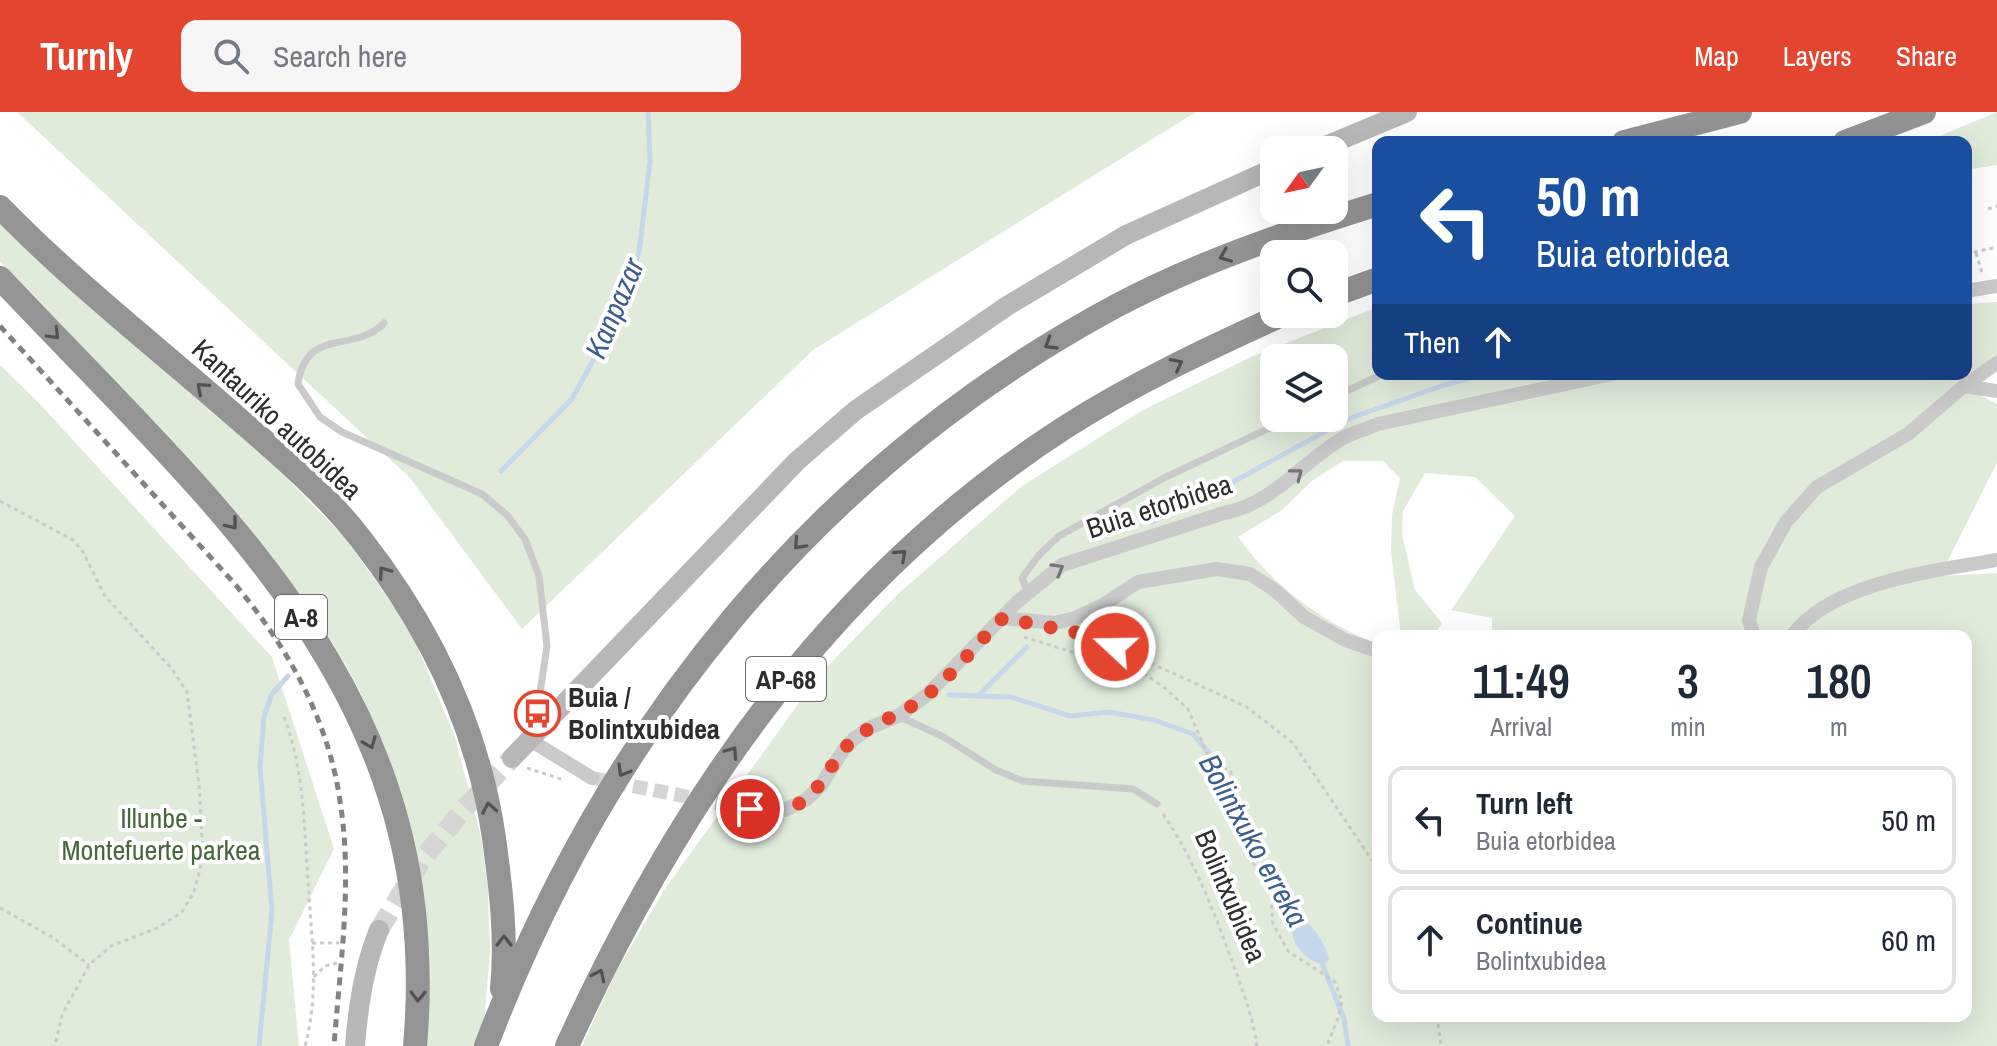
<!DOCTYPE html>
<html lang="en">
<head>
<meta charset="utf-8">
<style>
  :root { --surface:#fff; --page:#f6f6f7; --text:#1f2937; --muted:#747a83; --line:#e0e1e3; --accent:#e4452f }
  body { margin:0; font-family:"Archivo Narrow",sans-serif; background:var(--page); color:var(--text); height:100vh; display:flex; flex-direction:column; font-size:30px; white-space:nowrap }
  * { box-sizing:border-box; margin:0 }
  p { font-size:26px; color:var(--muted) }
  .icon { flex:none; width:44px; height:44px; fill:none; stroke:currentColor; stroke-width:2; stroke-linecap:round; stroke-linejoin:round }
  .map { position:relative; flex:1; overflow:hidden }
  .panel { position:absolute; left:1372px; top:518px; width:600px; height:392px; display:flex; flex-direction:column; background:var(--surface); border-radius:16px; box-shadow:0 8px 32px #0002 }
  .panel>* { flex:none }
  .banner { position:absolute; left:1372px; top:24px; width:600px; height:244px; border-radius:16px; box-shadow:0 8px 32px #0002; background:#1a4fa0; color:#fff; overflow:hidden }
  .needle { width:52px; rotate:237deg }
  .tools { position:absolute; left:1260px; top:24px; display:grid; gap:16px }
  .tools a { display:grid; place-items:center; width:88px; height:88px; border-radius:16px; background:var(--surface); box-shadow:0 8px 32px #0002; font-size:40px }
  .pin { position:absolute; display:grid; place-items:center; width:68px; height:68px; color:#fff; margin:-34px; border:4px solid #fff; border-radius:50%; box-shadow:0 2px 8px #0007 }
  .me { position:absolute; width:88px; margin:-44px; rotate:291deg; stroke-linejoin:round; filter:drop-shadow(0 0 6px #0008) }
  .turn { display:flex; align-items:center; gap:28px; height:168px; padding:0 32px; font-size:36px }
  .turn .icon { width:104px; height:104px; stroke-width:2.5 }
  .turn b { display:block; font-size:56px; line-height:68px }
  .then { display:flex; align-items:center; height:76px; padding:0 32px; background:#0003; gap:16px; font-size:30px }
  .eta { display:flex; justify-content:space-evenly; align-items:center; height:136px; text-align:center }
  .eta b { font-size:48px; font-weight:600; line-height:56px }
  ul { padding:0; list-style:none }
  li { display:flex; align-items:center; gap:24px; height:108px; margin:0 16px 12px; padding:0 16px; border:4px solid var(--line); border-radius:16px }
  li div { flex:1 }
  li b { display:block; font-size:30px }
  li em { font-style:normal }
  header { display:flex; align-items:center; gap:48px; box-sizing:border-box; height:112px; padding:0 40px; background:var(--accent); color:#fff }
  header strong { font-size:38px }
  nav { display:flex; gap:44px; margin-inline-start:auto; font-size:28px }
  .search { width:560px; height:72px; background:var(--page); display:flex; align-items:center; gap:20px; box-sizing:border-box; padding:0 28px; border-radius:16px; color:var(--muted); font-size:30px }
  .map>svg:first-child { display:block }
  .green { fill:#e0ebda; fill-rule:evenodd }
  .water { fill:#c6d6eb }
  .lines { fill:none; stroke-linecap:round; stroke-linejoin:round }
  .stream { stroke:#c6d6eb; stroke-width:5 }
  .street-tunnel { stroke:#d5d5d5; stroke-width:14; stroke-dasharray:14 7; stroke-linecap:butt }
  .secondary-tunnel { stroke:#d5d5d5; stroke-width:20; stroke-dasharray:20 10; stroke-linecap:butt }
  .path { stroke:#cacaca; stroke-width:3; stroke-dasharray:4 4; stroke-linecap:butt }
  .lane { stroke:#cacaca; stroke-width:7 }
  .street { stroke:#cacaca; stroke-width:14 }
  .secondary { stroke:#b7b7b7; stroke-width:20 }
  .highway { stroke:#949494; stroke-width:24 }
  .rail { stroke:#828282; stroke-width:5; stroke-dasharray:8 6; stroke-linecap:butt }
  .oneway { stroke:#515151 }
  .oneway2 { stroke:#747474 }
  .route { stroke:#e4452f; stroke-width:14; stroke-dasharray:0 25.2 }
  .labels { text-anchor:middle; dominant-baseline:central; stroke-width:8; stroke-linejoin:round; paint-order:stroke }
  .shield { fill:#fff; stroke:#6c6c6c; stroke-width:2 }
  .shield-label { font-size:26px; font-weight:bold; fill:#2d2d2d }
  .street-label { font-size:28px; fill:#2d2d2d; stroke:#fff }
  .poi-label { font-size:28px; font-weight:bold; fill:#2d2d2d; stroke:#fff; text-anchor:start }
  .park-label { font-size:28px; fill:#47683b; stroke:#fff }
  .water-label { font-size:30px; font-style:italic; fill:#3c5f8e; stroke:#fff }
</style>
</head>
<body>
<header>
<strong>Turnly</strong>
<div class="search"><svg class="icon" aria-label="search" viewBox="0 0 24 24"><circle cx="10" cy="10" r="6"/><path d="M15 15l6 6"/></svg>Search here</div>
<nav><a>Map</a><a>Layers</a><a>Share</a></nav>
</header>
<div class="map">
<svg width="1997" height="934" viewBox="0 0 1997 934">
  <rect width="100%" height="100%" fill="#fff"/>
  <path class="green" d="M17,0H1196L813,238L522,517L410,366Z
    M1997,0V53L1966,58V30H1925Z
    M0,111L283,362L345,426L409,515L455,625L481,725L488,777L490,840L484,911L475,934H426C427,904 432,873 430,843C423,761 392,643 355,570C310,484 243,410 179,340C120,276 61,213 0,150Z
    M1997,190V249L1956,271L1997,292V351L1940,464L1997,461V934H582L616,860L664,778L820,562L899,481L1022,374L1143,298L1251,245L1378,195V262H1966V192ZM1274,246H1334V306H1274ZM1343,349H1383L1400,366L1392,403L1391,440L1401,524H1434L1442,511L1415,478L1402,422L1403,399L1425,361L1475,365L1515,404L1451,498L1492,506V524H1966V904H1378V532C1324,512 1272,473 1238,425L1282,398L1312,369Z
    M0,253L38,290L272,545L334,737L289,828L299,934H0Z"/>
  <path class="water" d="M1296,805H1302C1315,817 1325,831 1329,847L1323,854C1301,844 1292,834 1291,810Z"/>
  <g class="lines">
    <path class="stream" d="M501,359L572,287L603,230L639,141L650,49L648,0
      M1152,410L1202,387L1348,307L1444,273L1486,262
      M949,583L1011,585L1070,604L1109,600L1154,608L1193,622L1217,650L1257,743L1275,764L1297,808
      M978,584L1027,535
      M1322,851L1344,907L1348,934
      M259,934L272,799L260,655L264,604L272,582L288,564"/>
    <path class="street-tunnel" d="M592,666L750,697"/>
    <path class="secondary-tunnel" d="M379,818L421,749L464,697L512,646"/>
    <path class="path" d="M1988,97L1997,94
      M1976,141L1982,161
      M1966,142L1997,135
      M0,389L73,428L83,440L105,484L172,557L187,580L199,673L203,746L194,780L182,800L157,816L111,834L89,853L62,903L55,934
      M1077,521L1089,523L1247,595L1293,631L1378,757
      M1024,525L1072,540L1117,542L1166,577L1188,597L1209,647L1231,660L1233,694L1246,715L1251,748L1270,775L1273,812L1288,839L1335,870L1342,889L1338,906L1327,934
      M284,605C304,657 304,713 308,768C311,823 320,880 305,934
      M527,656L561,667
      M1163,702C1194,747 1212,795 1231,846C1241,874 1253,904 1257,934
      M0,796L52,825L89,853
      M312,831H339
      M314,865L325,854L337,851
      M1437,904L1441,934"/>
    <path class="lane" d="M384,211C355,242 306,214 298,272L320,305L342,320L482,382L507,403L525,427L539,464L547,534L538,594L546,608
      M1334,285L1383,262
      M1028,480L1022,466L1039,443L1059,424L1164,366L1291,306
      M900,605L942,624L996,658L1023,669L1133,677L1157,692"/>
    <path class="street" d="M1966,179L1997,174
      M1997,251L1964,274L1997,279
      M1003,506L1055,511L1075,506L1103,493L1138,470L1217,457L1250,462L1276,479L1304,505L1345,528L1378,539
      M1754,524L1749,508L1761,455L1786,410L1817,375L1908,322L1964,274
      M1792,524C1829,471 1937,458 1997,448
      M530,628L592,666
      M750,697L785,698L807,687L821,673L844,637L854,627L869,616L898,604L927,583L1017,490L1062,453L1224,401C1273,392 1302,350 1343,326C1354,320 1367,317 1378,312L1612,262"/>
    <path class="secondary" d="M1316,38L1407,0
      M512,646L797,349L856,298L1007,194L1126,123L1274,56
      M355,934C358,894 364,854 379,818"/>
    <path class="highway" d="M1624,30L1740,0
      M1845,30L1924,0
      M0,95C70,167 150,230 226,296C272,336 322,377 360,426C429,514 478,615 494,726C501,777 507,826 502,877
      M0,166C218,398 446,582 415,934
      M1334,183L1378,167
      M486,934C606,617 815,356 1116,194C1199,150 1288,120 1378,92
      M567,934C680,686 832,466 1064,316C1134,271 1209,236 1284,202"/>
    <path class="rail" d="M0,214L234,471C287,534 328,606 340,689C353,769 340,853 334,934"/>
  </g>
  <defs><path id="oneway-chevron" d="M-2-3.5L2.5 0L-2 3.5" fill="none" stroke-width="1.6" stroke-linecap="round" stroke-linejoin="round" transform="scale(2)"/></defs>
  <g class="oneway">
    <use href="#oneway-chevron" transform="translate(1225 144) rotate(158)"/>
    <use href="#oneway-chevron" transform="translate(54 222) rotate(46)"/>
    <use href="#oneway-chevron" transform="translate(1050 232) rotate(149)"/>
    <use href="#oneway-chevron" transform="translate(1177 252) rotate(-27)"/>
    <use href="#oneway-chevron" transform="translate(202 276) rotate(-139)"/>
    <use href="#oneway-chevron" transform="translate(232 412) rotate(51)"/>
    <use href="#oneway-chevron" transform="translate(799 432) rotate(133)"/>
    <use href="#oneway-chevron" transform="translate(901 443) rotate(-43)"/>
    <use href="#oneway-chevron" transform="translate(384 460) rotate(-126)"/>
    <use href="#oneway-chevron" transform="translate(370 631) rotate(68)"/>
    <use href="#oneway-chevron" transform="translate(732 640) rotate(-55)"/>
    <use href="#oneway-chevron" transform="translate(623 659) rotate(121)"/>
    <use href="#oneway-chevron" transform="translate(489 696) rotate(-100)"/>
    <use href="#oneway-chevron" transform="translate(504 829) rotate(-90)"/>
    <use href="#oneway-chevron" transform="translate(599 863) rotate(-65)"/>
    <use href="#oneway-chevron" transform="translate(418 884) rotate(91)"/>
  </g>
  <g class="oneway2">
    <use href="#oneway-chevron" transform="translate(1297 362) rotate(-38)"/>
    <use href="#oneway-chevron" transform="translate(1058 457) rotate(-30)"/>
  </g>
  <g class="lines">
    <path class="route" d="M750,697C761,697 776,700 787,697C822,686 828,650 853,628C875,609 903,603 926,584C954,562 977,531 1003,506L1089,523L1115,535"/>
  </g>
  <defs>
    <symbol id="bus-ring" viewBox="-11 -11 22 22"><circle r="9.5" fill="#fff" stroke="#e4452f" stroke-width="1.5"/><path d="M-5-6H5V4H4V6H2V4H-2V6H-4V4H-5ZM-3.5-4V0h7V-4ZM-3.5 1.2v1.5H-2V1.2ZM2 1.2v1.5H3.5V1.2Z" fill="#e4452f"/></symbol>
  </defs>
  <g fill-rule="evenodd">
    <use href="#bus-ring" x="512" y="576" width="51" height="51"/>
  </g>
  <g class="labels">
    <g class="shield">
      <rect x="275" y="483" width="52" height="44" rx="6"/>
      <rect x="746" y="545" width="80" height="44" rx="6"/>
    </g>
    <g class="shield-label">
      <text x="301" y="505">A-8</text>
      <text x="786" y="567">AP-68</text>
    </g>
    <g class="street-label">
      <text transform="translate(277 307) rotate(43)">Kantauriko autobidea</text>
      <text transform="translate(1159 394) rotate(-18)">Buia etorbidea</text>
      <text transform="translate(1231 784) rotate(67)">Bolintxubidea</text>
    </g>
    <g class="poi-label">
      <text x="568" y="585">Buia /<tspan x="568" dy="32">Bolintxubidea</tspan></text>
    </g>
    <g class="park-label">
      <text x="161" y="706">Illunbe -<tspan x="161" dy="32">Montefuerte parkea</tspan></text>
    </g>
    <g class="water-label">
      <text transform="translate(614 196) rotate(-67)">Kanpazar</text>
      <text transform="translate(1254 728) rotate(61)">Bolintxuko erreka</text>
    </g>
  </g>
</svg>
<div class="tools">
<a><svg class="needle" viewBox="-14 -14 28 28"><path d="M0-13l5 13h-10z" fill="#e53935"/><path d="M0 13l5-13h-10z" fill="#747a83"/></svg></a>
<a><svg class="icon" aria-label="search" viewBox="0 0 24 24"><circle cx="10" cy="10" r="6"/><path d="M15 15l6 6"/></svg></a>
<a><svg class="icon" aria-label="layers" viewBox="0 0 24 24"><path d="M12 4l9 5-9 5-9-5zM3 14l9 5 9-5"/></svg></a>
</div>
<div class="pin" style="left:750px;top:697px;background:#d93025"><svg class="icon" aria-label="arrive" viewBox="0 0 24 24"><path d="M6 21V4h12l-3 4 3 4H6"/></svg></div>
<svg class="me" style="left:1115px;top:535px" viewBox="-20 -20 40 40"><circle r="17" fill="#e4452f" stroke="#fff" stroke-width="3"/><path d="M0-11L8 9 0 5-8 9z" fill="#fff"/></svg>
<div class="banner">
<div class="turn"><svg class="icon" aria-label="left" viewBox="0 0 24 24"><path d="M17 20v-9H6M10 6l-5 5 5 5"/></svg><div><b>50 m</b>Buia etorbidea</div></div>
<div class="then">Then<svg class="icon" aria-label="ahead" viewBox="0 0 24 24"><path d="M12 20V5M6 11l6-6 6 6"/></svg></div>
</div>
<section class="panel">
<div class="eta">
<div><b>11:49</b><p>Arrival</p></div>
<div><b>3</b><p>min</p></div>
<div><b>180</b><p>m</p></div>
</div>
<ul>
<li><svg class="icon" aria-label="left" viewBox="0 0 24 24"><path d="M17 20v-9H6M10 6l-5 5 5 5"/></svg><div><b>Turn left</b><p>Buia etorbidea</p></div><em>50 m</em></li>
<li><svg class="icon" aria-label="ahead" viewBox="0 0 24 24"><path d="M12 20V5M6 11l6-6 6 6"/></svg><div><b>Continue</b><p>Bolintxubidea</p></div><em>60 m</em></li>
</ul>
</section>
</div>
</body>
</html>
